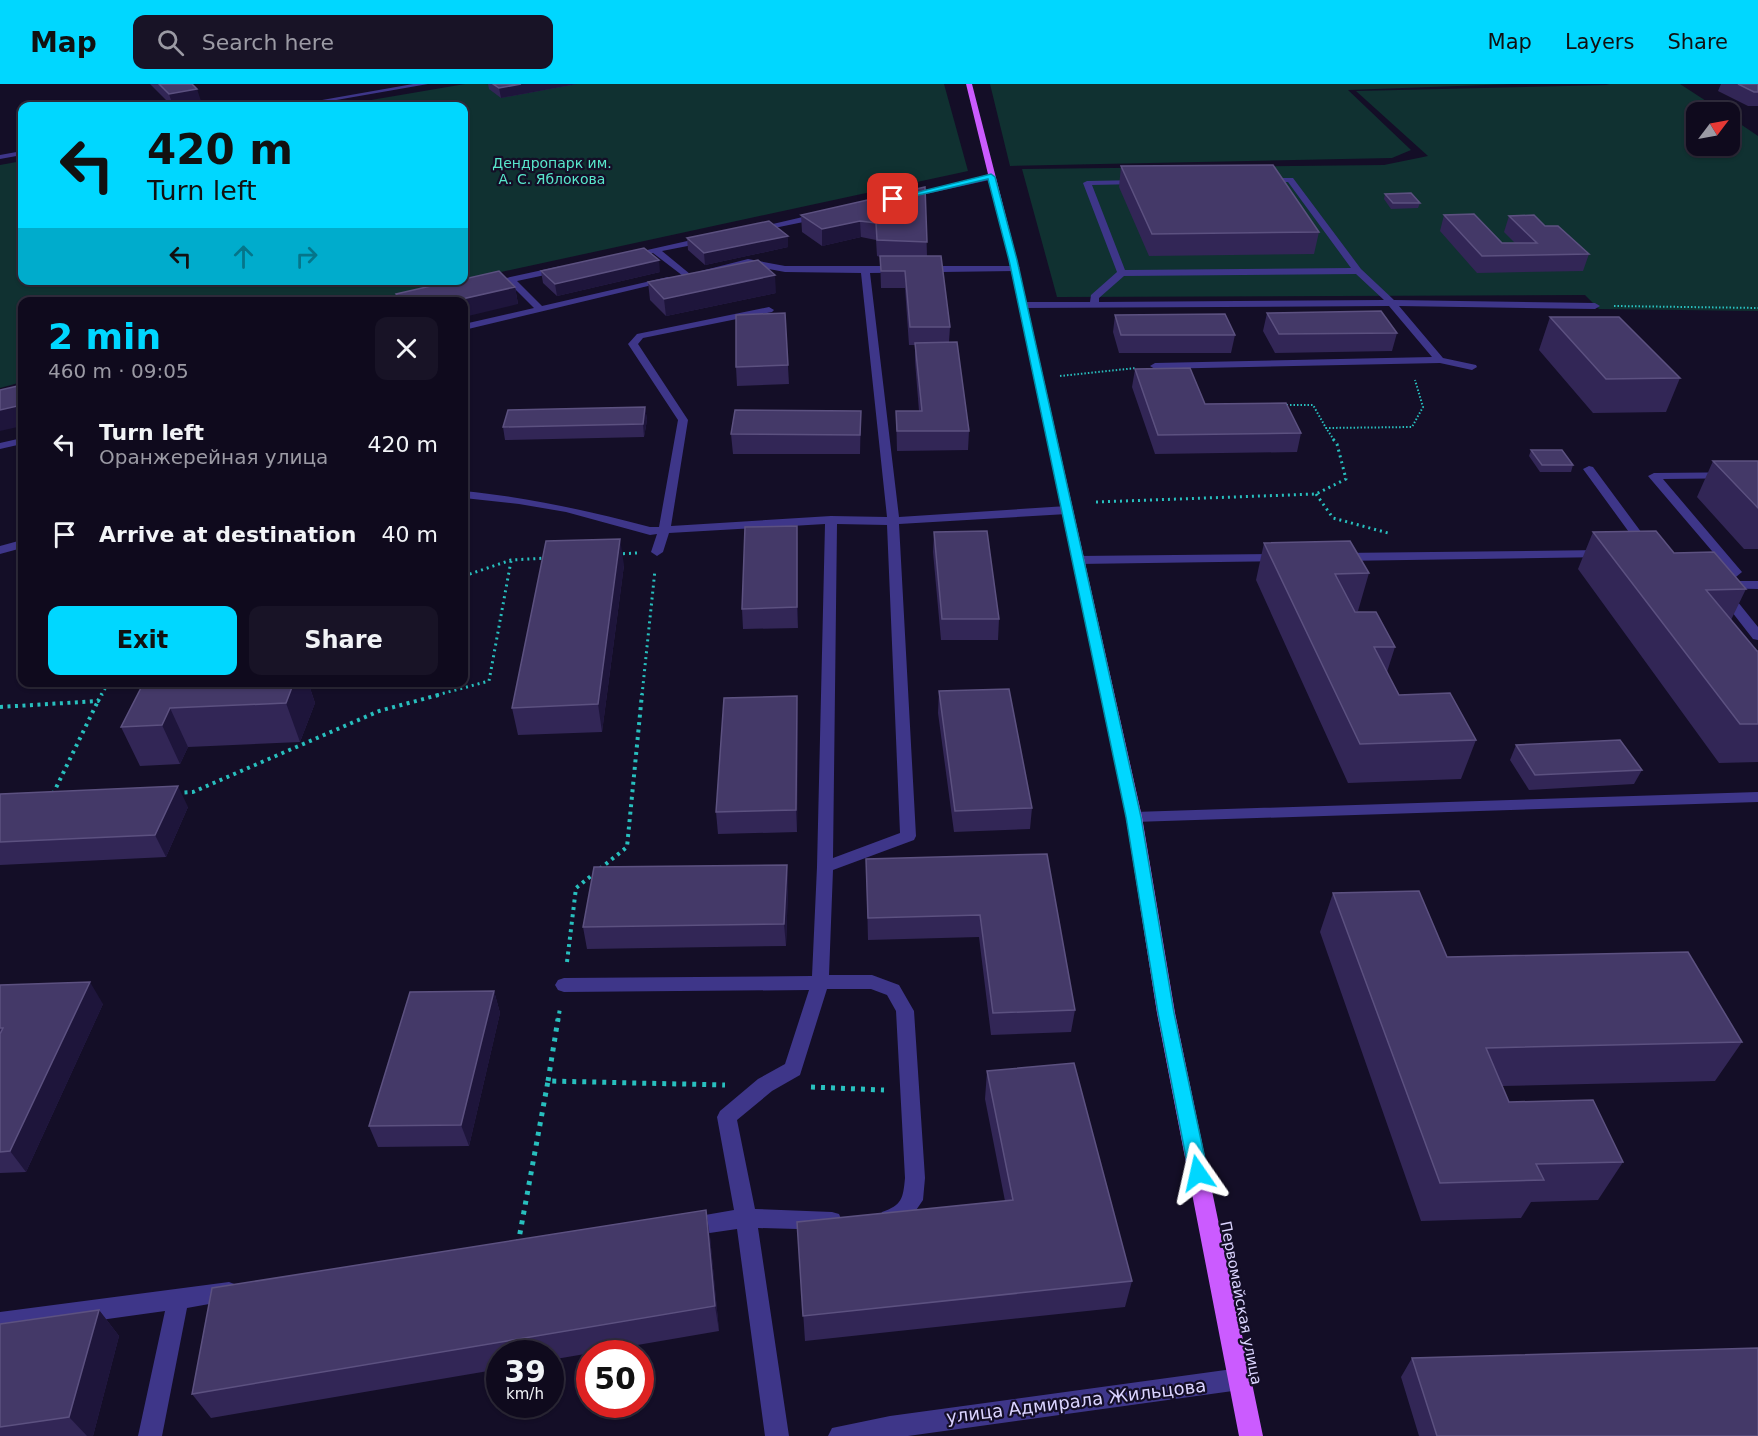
<!DOCTYPE html>
<html lang="en">
<head>
<meta charset="utf-8">
<style>
  :root { --surface:#0f0a1d; --page:#181326; --text:#f1f3f6; --muted:#9b9aa4; --line:#2f2b3b; --accent:#00d7ff }
  body { margin:0; font-family:"DejaVu Sans",sans-serif; background:var(--page); color:var(--text); height:100vh; display:flex; flex-direction:column; font-size:22px; white-space:nowrap }
  * { box-sizing:border-box; margin:0 }
  p { font-size:20px; color:var(--muted) }
  .icon { flex:none; width:33px; height:33px; fill:none; stroke:currentColor; stroke-width:2; stroke-linecap:round; stroke-linejoin:round }
  .map { position:relative; flex:1; overflow:hidden }
  .drawer { position:absolute; left:18px; top:213px; width:450px; height:390px; display:flex; flex-direction:column; background:var(--surface); border-radius:12px; box-shadow:0 2px 4px #0004,0 0 0 2px var(--line) }
  .drawer>* { flex:none }
  .guide { position:absolute; left:18px; top:18px; width:450px; height:183px; border-radius:12px; box-shadow:0 2px 4px #0004,0 0 0 2px var(--line); background:#00d7ff; color:#111; overflow:hidden }
  .needle { width:39px; rotate:58deg }
  .tools { position:absolute; left:1686px; top:18px; display:grid; gap:12px }
  .tools a { display:grid; place-items:center; width:54px; height:54px; border-radius:12px; background:var(--surface); box-shadow:0 2px 4px #0004,0 0 0 2px var(--line); font-size:30px }
  .speed { position:absolute; left:486px; top:1256px; display:flex; gap:12px; font-size:30px; font-weight:700; text-align:center }
  .speed>* { display:grid; place-content:center; width:78px; height:78px; border-radius:50%; background:var(--surface); box-shadow:0 2px 4px #0004,0 0 0 2px var(--line); line-height:1 }
  .speed small { font-size:15px; font-weight:400 }
  .speed .limit { border:9px solid #d22; background:#fff; color:#111 }
  .pin { position:absolute; display:grid; place-items:center; width:51px; height:51px; color:#fff; margin:-26px; border-radius:12px; box-shadow:0 3px 9px #0006 }
  .me { position:absolute; width:66px; margin:-33px; rotate:349deg; stroke-linejoin:round; filter:drop-shadow(0 0 4px #0008) }
  .turn { display:flex; align-items:center; gap:21px; height:126px; padding:0 30px; font-size:27px }
  .turn .icon { width:78px; height:78px; stroke-width:2.5 }
  .turn b { display:block; font-size:42px; line-height:51px }
  .lanes { display:flex; align-items:center; height:57px; padding:0 30px; background:#0003; justify-content:center; gap:30px; direction:ltr }
  .lanes .off { opacity:.35 }
  .round { display:grid; place-items:center; flex:none; width:63px; height:63px; border-radius:12px; background:var(--page) }
  .overview { display:flex; align-items:center; justify-content:space-between; height:102px; padding:0 30px }
  h1 { font-size:36px; font-weight:700; line-height:45px; color:var(--accent) }
  .primary-button { display:flex; gap:12px; margin-top:auto; padding:12px 30px }
  .primary-button a { flex:1; height:69px; border-radius:12px; background:var(--accent); color:#111; font-size:24px; font-weight:700; line-height:69px; text-align:center }
  .primary-button a+a { background:var(--page); color:var(--text) }
  ul { padding:0; list-style:none }
  li { display:flex; align-items:center; gap:18px; height:90px; padding:0 30px }
  li div { flex:1 }
  li b { display:block; font-size:22px }
  li em { font-style:normal }
  header { display:flex; align-items:center; gap:36px; box-sizing:border-box; height:84px; padding:0 30px; background:var(--accent); color:#111 }
  header strong { font-size:28px }
  nav { display:flex; gap:33px; margin-inline-start:auto; font-size:21px }
  .search { width:420px; height:54px; background:var(--page); display:flex; align-items:center; gap:15px; box-sizing:border-box; padding:0 21px; border-radius:12px; color:var(--muted); font-size:22px }
  .map>svg:first-child { display:block }
  .green { fill:#103131 }
  .lines { fill:none; stroke-linecap:round; stroke-linejoin:round }
  .path-far3 { stroke:#28bfbe; stroke-width:2; stroke-dasharray:1.5 2; stroke-linecap:butt }
  .path-far2 { stroke:#28bfbe; stroke-width:3; stroke-dasharray:2 4; stroke-linecap:butt }
  .path-far1 { stroke:#28bfbe; stroke-width:4; stroke-dasharray:3 4.5; stroke-linecap:butt }
  .path { stroke:#28bfbe; stroke-width:5; stroke-dasharray:4 6; stroke-linecap:butt }
  .minor { fill:#3e3689; fill-rule:evenodd }
  .major { fill:#cb5bff; fill-rule:evenodd }
  .wall { fill:#322656 }
  .shaded-wall { fill:#1e153b }
  .building { fill:#443968; stroke:#5c5180; stroke-width:1.5 }
  .route { fill:#00d7ff; stroke:#008ca6; stroke-width:1.5 }
  .labels { text-anchor:middle; dominant-baseline:central; stroke-width:4.5; stroke-linejoin:round; paint-order:stroke }
  .far-park-label { font-size:14px; fill:#58e6cb; stroke:#140e27 }
  .street-label { font-size:15px; fill:#dbd4ff; stroke:#140e27 }
  .near-street-label { font-size:18px; fill:#dbd4ff; stroke:#140e27 }
</style>
</head>
<body>
<header>
<strong>Map</strong>
<div class="search"><svg class="icon" aria-label="search" viewBox="0 0 24 24"><circle cx="10" cy="10" r="6"/><path d="M15 15l6 6"/></svg>Search here</div>
<nav><a>Map</a><a>Layers</a><a>Share</a></nav>
</header>
<div class="map">
<svg width="1758" height="1352" viewBox="0 0 1758 1352">
  <rect width="100%" height="100%" fill="#140e27"/>
  <path class="green" d="M465,0H944L968,87L464,196V22H336Z
    M990,0H1513L1348,6L1411,66L1392,74L1010,82Z
    M1606,0H1680L1723,28H1696V62H1730V33L1758,52V227L1599,225L1585,211L1057,213L1022,85L1384,81L1428,72L1356,7L1610,1Z
    M22,77V196L461,197L371,218H22V298L0,304V81Z"/>
  <g class="lines">
    <path class="path-far3" d="M1614,222L1758,224
      M1060,292L1136,284
      M1283,321H1313L1326,344
      M1334,356L1326,344L1412,343L1423,323L1415,296"/>
    <path class="path-far2" d="M1316,410L1333,434L1388,449
      M1096,418L1316,410L1346,395L1337,360L1333,355
      M617,470L637,469
      M464,492L511,476L547,474
      M101,611L109,598
      M437,611L489,597L511,477
      M642,611L655,486"/>
    <path class="path-far1" d="M0,623L98,617L102,610
      M177,709L193,708L379,627L442,610
      M53,710L98,617
      M567,878L576,804L627,763L642,610
      M558,937L560,924"/>
    <path class="path" d="M548,997L558,935
      M811,1003L884,1006
      M518,1160L548,997L725,1001"/>
    <path class="minor" d="M413,0H428L302,22H288Z
      M22,67V71L0,75V71Z
      M991,91H994V95L908,114L904,112Z
      M1262,94H1293L1361,185L1394,216L1595,219L1600,222L1595,225L1399,222L1443,274L1476,281L1477,283L1472,286L1440,279L1155,285L1150,282L1155,279L1432,273L1389,222L1023,224L1018,221L1023,218H1090L1091,211L1117,188L1083,99L1087,97L1139,96L1143,98L1139,100L1092,101L1125,186L1351,184L1288,98H1259V94ZM1356,190L1384,216L1099,218V214L1124,192Z
      M820,129L824,132L823,134L755,148L751,145Z
      M705,153L709,156L708,158L662,167L690,190V194L687,195L653,169L629,174L625,171Z
      M748,175L785,182H1018L1020,184L1015,187L870,189L899,433L1067,422L1073,426L1067,430L899,440L916,752L914,756L833,786L829,891H872L899,901L914,927L925,1094L923,1116L906,1141L889,1144L882,1142L879,1135L882,1128C902,1121 903,1115 905,1094L896,927L887,911L871,905H827L800,991L772,1007L737,1036L755,1125L832,1128L839,1130L842,1137L839,1144L832,1146L758,1144L789,1352H765L737,1145L689,1152L682,1149L679,1142L682,1135L734,1126L717,1033L720,1027L758,995L785,980L809,906L564,908L558,906L555,901L558,896L564,894L812,892L817,783L825,440L669,449L663,468L657,472L651,468L657,450L650,451L566,428L519,420L464,414V407C531,414 585,426 650,443H659L678,336L628,260L637,250L769,223L774,226L772,228L643,254L638,260L688,336L671,442L831,432L887,433L861,189L785,188L748,181L706,190L701,187ZM837,440L887,441L900,749L833,774Z
      M561,182L564,183V187L517,197L542,222L668,193L673,196L464,246V240L534,224L509,199L491,203L486,200L488,198Z
      M22,354V360L0,365V359Z
      M1589,382L1593,383L1650,460L1652,463L1650,466H1642L1583,385Z
      M1758,388V394L1663,395L1742,488L1731,497H1758V505L1712,504L1711,501L1729,487L1648,392L1654,389Z
      M22,456V464L0,470V462Z
      M1603,466L1609,470L1607,473L1339,477L1333,473L1339,469Z
      M1282,470L1286,471L1288,474L1286,477L1078,480L1072,476L1078,472Z
      M1724,506L1729,507L1758,543V556L1753,555L1718,510Z
      M1758,708V718L1134,738L1128,737L1126,733L1128,729L1134,728Z
      M229,1198L237,1201L240,1208L237,1215L187,1224L162,1352H138L165,1227L0,1250V1228Z
      M1240,1284L1248,1287L1251,1295L1248,1303L1240,1306L908,1352H828L832,1344L890,1332Z"/>
    <path class="major" d="M966,0H972L1017,176L1142,733L1175,929L1263,1352H1239L1157,929L1126,733L1009,176Z"/>
  </g>
  <path class="wall" d="M150,0H192L202,20L185,22H172Z
    M488,0H577L501,14L489,5Z
    M1721,0H1758V22H1748L1718,7Z
    M1121,82L1319,148L1314,170L1149,172L1119,103Z
    M925,103L927,172L950,243L949,258L969,347L968,366L897,367L896,327H919L915,277V261H909L905,204H881L880,173L877,172L876,156L861,153L822,162L802,148L801,131Z
    M1385,110L1420,119L1418,124L1391,125L1384,115Z
    M1444,131L1502,159H1515L1504,148L1509,132L1545,142L1589,170L1583,187L1477,189L1440,147Z
    M687,154L788,163L705,181L688,166Z
    M541,187L660,188L557,212L543,199Z
    M648,198L776,209L666,232L650,216Z
    M515,203L518,220L464,218H398L396,210Z
    M785,229L789,300L737,302L736,283Z
    M1267,229L1397,249L1392,267L1275,269L1263,247Z
    M1115,231L1235,251L1231,269H1119L1113,248Z
    M1550,233L1680,294L1666,328L1593,329L1539,266Z
    M1135,285L1205,320L1301,349L1297,368L1155,370L1132,303Z
    M645,323L647,336L644,353L505,356L503,343Z
    M861,327L860,370H733L731,350Z
    M1531,366L1573,381L1571,388H1540L1529,372Z
    M1713,377H1758V465H1744L1697,413Z
    M797,442L798,544L743,545L742,525Z
    M934,448L999,535L998,556H941L933,468Z
    M1593,448L1674,469L1746,505L1731,536L1757,567H1758V678L1719,679L1578,485Z
    M1264,459L1369,489L1358,527H1354L1395,563L1387,588L1399,611L1476,656L1461,695L1348,699L1256,496Z
    M624,481L602,648L518,651L512,624Z
    M144,598H308L315,619L300,658L188,663L180,680L140,682L121,643Z
    M939,607L1032,724L1030,745L954,748L938,629Z
    M798,633L797,748L718,750L716,728Z
    M1516,661L1642,686L1634,700L1529,706L1510,676Z
    M0,710L188,723L166,773L0,781Z
    M1047,770L1075,926L1071,948L991,951L979,853L868,856L866,775Z
    M787,781L788,802L786,862L587,865L583,843Z
    M1333,809L1447,873L1742,958L1715,997L1502,1002L1509,1018L1623,1078L1598,1116L1531,1118L1521,1134L1421,1137L1320,848Z
    M0,901L103,920L26,1088L0,1089Z
    M494,907L500,929L469,1062L378,1063L369,1042Z
    M987,987L1132,1197L1125,1223L805,1257L797,1138L1005,1117L985,1015Z
    M710,1153L719,1247L550,1276V1269H500V1285L211,1334L192,1310Z
    M99,1226L119,1252L93,1352H0V1240Z
    M1412,1274L1758,1352H1419L1401,1293Z"/>
  <path class="shaded-wall" d="M521,0H577L501,14L499,4Z
    M197,5L202,20L185,22H173L169,10Z
    M860,137L861,153L822,162V145Z
    M788,152V163L705,181L704,169Z
    M659,176L660,188L557,212L555,200Z
    M775,191L776,209L666,232L664,215Z
    M515,203L518,220L464,233V218H449Z
    M22,321V342L0,347V326Z
    M645,323L647,336L644,353L643,340Z
    M797,442L798,462V544L797,523Z
    M620,455L624,481L602,648L598,620Z
    M294,598H308L315,619L300,658L286,619Z
    M797,612L798,633L797,748L796,726Z
    M170,624L188,663L180,680L162,641Z
    M178,702L188,723L166,773L155,751Z
    M787,781L788,802L786,862L784,840Z
    M90,898L103,920L26,1088L10,1067Z
    M494,907L500,929L469,1062L461,1041Z
    M706,1126L710,1153L719,1247L715,1222Z
    M99,1226L119,1252L93,1352H87L69,1333Z"/>
  <path class="building" d="M159,0H192L197,5L169,10Z
    M493,0H521L499,4Z
    M1738,0H1758V8H1754Z
    M1273,81L1319,148L1152,150L1121,82Z
    M925,103L927,158L877,156L876,139L860,137L822,145L801,131Z
    M1411,109L1420,119H1393L1385,110Z
    M1474,130L1502,159H1537L1509,132L1534,131L1545,142H1558L1589,170L1482,172L1444,131Z
    M769,137L788,152L704,169L687,154Z
    M644,164L659,176L555,200L541,187Z
    M880,172H941L950,243H910L905,187H881Z
    M758,176L775,191L664,215L648,198Z
    M499,187L515,203L449,218H402L396,210L457,196H464V195Z
    M1381,227L1397,249L1279,250L1267,229Z
    M785,229L788,281L736,283V231Z
    M1225,230L1235,251H1121L1115,231Z
    M1550,233H1619L1680,294L1606,295Z
    M957,258L969,347H897L896,327H922L915,259Z
    M1190,284L1205,320L1286,319L1301,349L1158,351L1135,285Z
    M22,301V321L0,326V306Z
    M645,323L643,340L503,343L508,326Z
    M735,326L861,327L860,351L731,350Z
    M1531,366H1562L1573,381H1542Z
    M1713,377H1758V424Z
    M797,442V523L742,525L745,443Z
    M987,447L999,535H942L934,448Z
    M1656,447L1674,469L1714,468L1746,505L1706,506L1757,567H1758V640H1740L1593,448Z
    M620,455L598,620L512,624L546,457Z
    M1350,457L1369,489L1335,490L1355,528H1376L1395,563H1374L1399,611L1450,609L1476,656L1360,660L1264,459Z
    M144,598H294L286,619L170,624L162,641L121,643Z
    M1009,605L1032,724L955,727L939,607Z
    M797,612L796,726L716,728L724,614Z
    M1620,656L1642,686L1535,691L1516,661Z
    M178,702L155,751L0,758V710Z
    M1047,770L1075,926L993,929L980,831L868,834L866,775Z
    M787,781L784,840L583,843L594,783Z
    M1419,807L1447,873L1688,868L1742,958L1486,964L1509,1018L1593,1016L1623,1078L1536,1080L1544,1096L1440,1099L1333,809Z
    M90,898L10,1067L0,1068V950L3,944H0V901Z
    M494,907L461,1041L369,1042L410,908Z
    M1074,979L1132,1197L803,1232L797,1138L1013,1116L987,987Z
    M706,1126L715,1222L192,1310L212,1204Z
    M99,1226L69,1333L0,1343V1240Z
    M1758,1264V1352H1437L1412,1274Z"/>
  <path class="route" d="M991,90L995,93L1017,176L1141,733L1174,929L1208,1089L1205,1095L1198,1097L1192,1095L1189,1089L1158,929L1126,733L1009,176L988,95L893,117L890,115Z"/>
  <g class="labels">
    <g class="far-park-label">
      <text x="552" y="79">Дендропарк им.<tspan x="552" dy="16">А. С. Яблокова</tspan></text>
    </g>
    <g class="street-label">
      <text transform="translate(1241 1219) rotate(79)">Первомайская улица</text>
    </g>
    <g class="near-street-label">
      <text transform="translate(1076 1317) rotate(-7)">улица Адмирала Жильцова</text>
    </g>
  </g>
</svg>
<div class="tools">
<a><svg class="needle" viewBox="-14 -14 28 28"><path d="M0-13l5 13h-10z" fill="#e53935"/><path d="M0 13l5-13h-10z" fill="#9b9aa4"/></svg></a>
</div>
<div class="speed"><div>39<small>km/h</small></div><div class="limit">50</div></div>
<div class="pin" style="left:893px;top:115px;background:#d93025"><svg class="icon" aria-label="arrive" viewBox="0 0 24 24"><path d="M6 21V4h12l-3 4 3 4H6"/></svg></div>
<svg class="me" style="left:1198px;top:1089px" viewBox="-20 -20 40 40"><path d="M0-17L14 15 0 8-14 15z" fill="#00d7ff" stroke="#fff" stroke-width="4"/></svg>
<div class="guide">
<div class="turn"><svg class="icon" aria-label="left" viewBox="0 0 24 24"><path d="M17 20v-9H6M10 6l-5 5 5 5"/></svg><div><b>420 m</b>Turn left</div></div>
<div class="lanes"><svg class="icon" aria-label="left" viewBox="0 0 24 24"><path d="M17 20v-9H6M10 6l-5 5 5 5"/></svg><svg class="icon off" aria-label="ahead" viewBox="0 0 24 24"><path d="M12 20V5M6 11l6-6 6 6"/></svg><svg class="icon off" aria-label="right" viewBox="0 0 24 24"><path d="M7 20v-9h11M14 6l5 5-5 5"/></svg></div>
</div>
<section class="drawer">
<div class="overview"><div><h1>2 min</h1><p>460 m · 09:05</p></div><a class="round"><svg class="icon" aria-label="close" viewBox="0 0 24 24"><path d="M6 6l12 12M18 6L6 18"/></svg></a></div>
<ul>
<li><svg class="icon" aria-label="left" viewBox="0 0 24 24"><path d="M17 20v-9H6M10 6l-5 5 5 5"/></svg><div><b>Turn left</b><p>Оранжерейная улица</p></div><em>420 m</em></li>
<li><svg class="icon" aria-label="arrive" viewBox="0 0 24 24"><path d="M6 21V4h12l-3 4 3 4H6"/></svg><div><b>Arrive at destination</b></div><em>40 m</em></li>
</ul>
<div class="primary-button"><a>Exit</a><a>Share</a></div>
</section>
</div>
</body>
</html>
